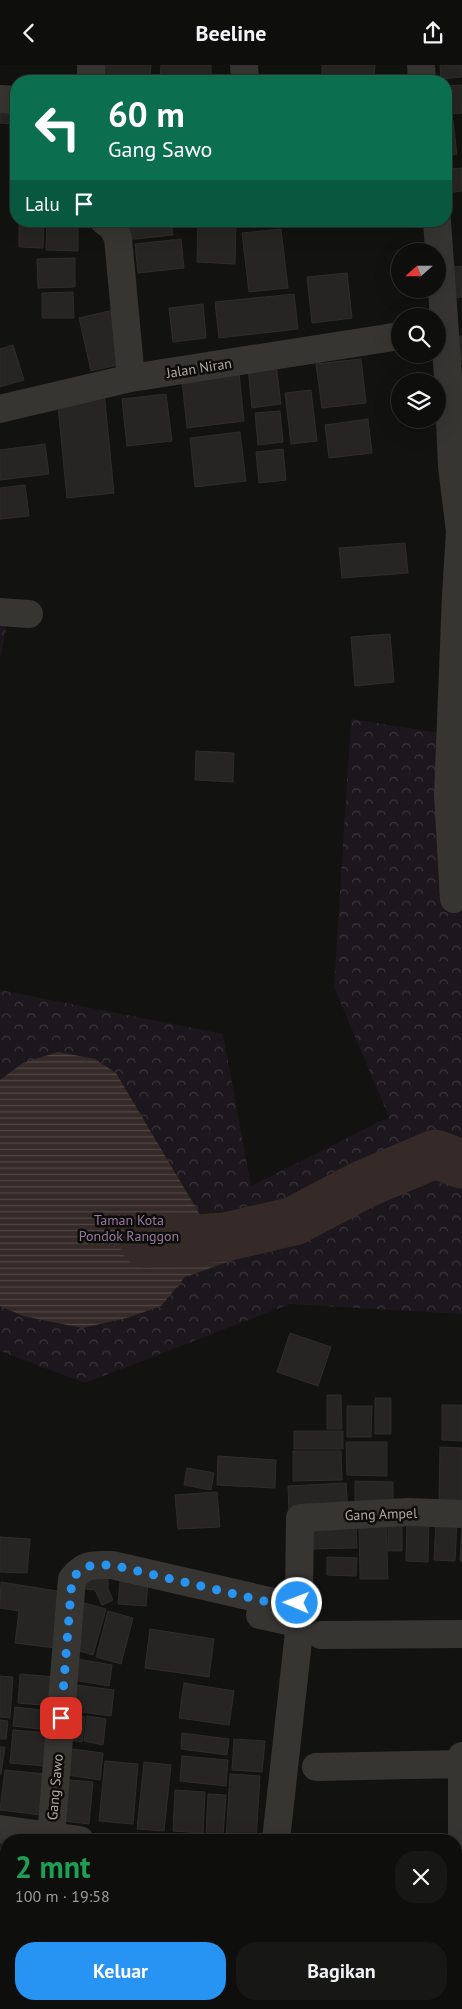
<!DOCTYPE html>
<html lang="id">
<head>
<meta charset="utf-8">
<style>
  :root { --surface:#0e0e0c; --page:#171715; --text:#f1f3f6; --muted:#9b9c9d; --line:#2e2e2d; --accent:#2794f3 }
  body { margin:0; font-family:"PT Sans",sans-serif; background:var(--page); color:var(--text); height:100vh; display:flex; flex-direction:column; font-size:19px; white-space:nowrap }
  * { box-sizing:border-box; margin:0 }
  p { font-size:16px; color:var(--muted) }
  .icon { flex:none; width:28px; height:28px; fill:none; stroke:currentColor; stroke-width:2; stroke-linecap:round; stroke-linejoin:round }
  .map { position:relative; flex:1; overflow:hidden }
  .panel { position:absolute; left:0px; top:1769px; width:462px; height:176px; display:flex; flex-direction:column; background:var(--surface); border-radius:20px 20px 0 0; box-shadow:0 5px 20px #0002,0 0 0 1px var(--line) }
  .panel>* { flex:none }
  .banner { position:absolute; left:10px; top:10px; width:442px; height:152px; border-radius:20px; box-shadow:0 5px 20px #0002,0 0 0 1px var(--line); background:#0b6e4f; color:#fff; overflow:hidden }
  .needle { width:32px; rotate:249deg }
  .tools { position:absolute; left:391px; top:178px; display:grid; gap:10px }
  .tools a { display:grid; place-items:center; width:55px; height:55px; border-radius:50%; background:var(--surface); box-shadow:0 5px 20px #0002,0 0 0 1px var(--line); font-size:25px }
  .pin { position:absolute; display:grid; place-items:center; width:42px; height:42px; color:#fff; margin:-21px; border-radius:10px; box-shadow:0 2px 8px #0006 }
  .me { position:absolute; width:55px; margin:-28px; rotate:271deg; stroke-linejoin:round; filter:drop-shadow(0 0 4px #0008) }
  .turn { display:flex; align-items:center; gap:18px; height:105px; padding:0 15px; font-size:22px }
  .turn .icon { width:65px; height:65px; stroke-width:2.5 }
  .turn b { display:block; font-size:35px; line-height:42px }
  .then { display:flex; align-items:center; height:48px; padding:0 15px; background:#0003; gap:10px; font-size:19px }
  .round { display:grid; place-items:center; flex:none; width:52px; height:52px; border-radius:20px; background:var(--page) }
  .summary { display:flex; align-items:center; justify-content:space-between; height:85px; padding:0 15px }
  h1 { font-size:30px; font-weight:700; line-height:38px; color:#1e9e55 }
  .action { display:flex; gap:10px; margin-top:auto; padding:10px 15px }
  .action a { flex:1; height:58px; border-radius:20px; background:var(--accent); color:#fff; font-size:20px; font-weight:700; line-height:58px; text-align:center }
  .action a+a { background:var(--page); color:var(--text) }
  header { display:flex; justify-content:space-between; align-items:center; height:65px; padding:0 15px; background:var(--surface); font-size:22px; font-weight:700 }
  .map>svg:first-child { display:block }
  .built { fill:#1f1e1c }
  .park { fill:url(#park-crowns) }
  .water { fill:url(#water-rules) }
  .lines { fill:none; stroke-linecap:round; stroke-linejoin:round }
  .river { stroke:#352a27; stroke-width:49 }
  .building { fill:#262523; stroke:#2e2d2a }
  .minor { stroke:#373531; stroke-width:28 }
  .route { stroke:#2794f3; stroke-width:9; stroke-dasharray:0 16.2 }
  .labels { text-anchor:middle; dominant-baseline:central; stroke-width:5; stroke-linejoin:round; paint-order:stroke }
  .street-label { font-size:14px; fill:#b3aaa1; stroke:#0d0d0b }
  .park-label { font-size:14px; fill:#99789e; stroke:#0d0d0b }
</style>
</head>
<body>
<header><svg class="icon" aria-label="back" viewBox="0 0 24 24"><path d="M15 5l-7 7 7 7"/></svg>Beeline<svg class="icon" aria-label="share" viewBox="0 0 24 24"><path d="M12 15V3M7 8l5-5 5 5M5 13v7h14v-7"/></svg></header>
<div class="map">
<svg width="462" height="1944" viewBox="0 0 462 1944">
  <defs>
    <pattern id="park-crowns" width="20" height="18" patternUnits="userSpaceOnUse" patternTransform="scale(1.25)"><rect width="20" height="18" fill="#1c171c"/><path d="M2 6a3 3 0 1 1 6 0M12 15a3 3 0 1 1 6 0" fill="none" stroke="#3b363a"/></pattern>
    <pattern id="water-rules" width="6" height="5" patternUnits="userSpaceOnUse" patternTransform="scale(1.25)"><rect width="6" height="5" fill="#352a27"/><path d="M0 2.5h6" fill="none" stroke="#504643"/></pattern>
  </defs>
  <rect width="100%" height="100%" fill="#121210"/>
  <path class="built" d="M0,1767L6,1775V1939H69V1944H0Z"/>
  <path class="park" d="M0,559H7L0,594Z
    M351,654L439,668L462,669V1249L290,1239L85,1318L0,1286V925L223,969L251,1121L389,1052L334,922Z"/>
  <path class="water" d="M58,987L95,994L116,1008L228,1197L185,1212L161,1241L127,1253L82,1263L23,1251L0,1241V1015L23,998Z"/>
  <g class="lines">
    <path class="river" d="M145,1178L225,1172L294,1156L362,1120L435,1089L462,1099"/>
  </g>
  <path class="building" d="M99,0H151L150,16H98Z
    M161,0H211V16H160Z
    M322,0H375L374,16L322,14Z
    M440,0H462V12L441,14Z
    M462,20V48L446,49V21Z
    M0,36L16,37V59L0,58Z
    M453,55L457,89L446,90V56Z
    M462,103V126L446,128V104Z
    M19,156H44L43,183L19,182Z
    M47,156H78V186L46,185Z
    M123,156H171L173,170L125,175Z
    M198,156H236L235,199L197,197Z
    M281,164L288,223L249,227L242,168Z
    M181,174L184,203L138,208L135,179Z
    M75,193V222L38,223L37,194Z
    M462,201V232L448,233L445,203Z
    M347,208L352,253L312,258L307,212Z
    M73,227L74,253H42V228Z
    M294,229L298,264L219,273L215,237Z
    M203,239L206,273L173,277L169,243Z
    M114,245L126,298L91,306L79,253Z
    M462,271V299L455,300L452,272Z
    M13,280L24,315L0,322V284Z
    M361,294L366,338L322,343L316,299Z
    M276,300L281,339L252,343L248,303Z
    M239,308L244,356L187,363L182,315Z
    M311,325L317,376L291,379L285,328Z
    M104,327L114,428L67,433L57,331Z
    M166,329L172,376L127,381L122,334Z
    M280,346L283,377L258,380L255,348Z
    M368,354L372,388L329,393L325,360Z
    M240,367L246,416L195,422L190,373Z
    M45,379L49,409L0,415V385Z
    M283,384L286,415L259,418L256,387Z
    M25,420L29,451L0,454V423Z
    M405,478L408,508L342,513L339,483Z
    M390,569L394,617L355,621L351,572Z
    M196,686L234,688L233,717L195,715Z
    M290,1268L331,1282L318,1321L277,1307Z
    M327,1330H341L342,1364H327Z
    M375,1333H391V1369H375Z
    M442,1340H462V1376L442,1375Z
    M347,1341H372L371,1372H347Z
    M294,1366H343V1384H294Z
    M346,1377H387V1411L347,1410Z
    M440,1382L462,1383V1436L439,1435Z
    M293,1386H341L342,1415L293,1416Z
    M218,1391L276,1395L275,1423L217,1420Z
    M187,1403L214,1408L211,1425L184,1420Z
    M355,1416L393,1417V1440H355Z
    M346,1418L348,1446L289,1449L288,1421Z
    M217,1427L220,1462L178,1464L175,1430Z
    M436,1456L457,1457L455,1496L434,1495Z
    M462,1456V1496H460Z
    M407,1457H429L428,1497L406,1496Z
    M386,1458L388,1514H360L359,1459Z
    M388,1460H402V1486H388Z
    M356,1462L357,1483L308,1484L307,1463Z
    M0,1472L30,1474L27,1508L0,1507Z
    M327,1492L357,1493L356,1511L327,1510Z
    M86,1505L108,1506V1524L113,1535L102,1540L95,1525L85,1524Z
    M120,1516L148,1518L146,1541L118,1539Z
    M1,1517L63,1527L56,1583L15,1578L19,1546L0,1543Z
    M81,1537L106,1544L93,1590L69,1583Z
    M108,1546L133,1553L121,1599L96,1592Z
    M150,1564L214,1574L209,1612L145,1603Z
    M77,1594L112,1600L109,1621L73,1615Z
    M20,1609L56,1612L53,1641L18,1638Z
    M0,1611L13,1612L10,1653L0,1652Z
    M184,1618L234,1626L229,1660L179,1653Z
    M69,1619L114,1625L111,1651L66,1645Z
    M15,1642L51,1646L49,1665L13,1661Z
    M64,1649L85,1652L82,1677L60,1674Z
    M87,1651L106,1654L103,1680L84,1676Z
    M0,1655L8,1656L6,1674H0Z
    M13,1665L48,1668L45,1701L10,1698Z
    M182,1668L229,1674L227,1690L181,1684Z
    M234,1674L265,1676L262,1707L232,1705Z
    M0,1682H5L1,1709H0Z
    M64,1683L103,1688L100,1715L61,1709Z
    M182,1691L228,1695L226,1721L180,1716Z
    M105,1696L138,1699L133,1759L99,1756Z
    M144,1697L171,1700L164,1766L137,1764Z
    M5,1705L46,1709L41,1750L0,1745Z
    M230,1709L260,1711L256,1775H226Z
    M59,1714L93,1717L89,1759L55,1755Z
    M175,1725L205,1727L203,1768L173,1766Z
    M208,1729L226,1730L223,1771L206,1770Z
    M0,1812L6,1813L3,1865H0Z
    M6,1923V1939H69V1944H5Z
    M181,1939H221L222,1944H181Z
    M224,1939H256V1944H224Z
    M268,1939H316L315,1944H268Z
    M322,1939H359V1944H323Z
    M381,1939H421V1941Z"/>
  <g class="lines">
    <path class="minor" d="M244,0L245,16
      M421,0L422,16
      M91,16V0
      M0,34L16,35
      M104,156L113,163L118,173L131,313
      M437,156L448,311L452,401L460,466H462
      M0,344L131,313L400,271
      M0,547L29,549
      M454,834L448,730L456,530L460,466
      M260,1550L293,1557L299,1567L276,1775
      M321,1570L462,1569
      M462,1691V1778
      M316,1702L461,1699
      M0,1764L80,1775
      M51,1771L72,1514C85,1498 93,1500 112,1500L291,1541L297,1538L299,1531L300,1453L408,1447L462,1449
      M456,1833L462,1832
      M180,1939V1944"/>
  </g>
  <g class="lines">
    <path class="route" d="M61,1653L72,1514C85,1498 93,1500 112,1500L264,1536L291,1541L297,1538"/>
  </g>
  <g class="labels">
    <g class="street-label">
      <text transform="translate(199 303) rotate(-9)">Jalan Niran</text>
      <text transform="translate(381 1449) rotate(-2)">Gang Ampel</text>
      <text transform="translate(55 1722) rotate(-85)">Gang Sawo</text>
    </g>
    <g class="park-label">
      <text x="129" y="1155">Taman Kota<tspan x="129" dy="16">Pondok Ranggon</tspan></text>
    </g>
  </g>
</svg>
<div class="tools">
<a><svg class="needle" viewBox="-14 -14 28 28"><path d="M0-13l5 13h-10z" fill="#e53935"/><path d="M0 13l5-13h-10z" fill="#9b9c9d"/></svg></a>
<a><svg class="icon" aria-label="search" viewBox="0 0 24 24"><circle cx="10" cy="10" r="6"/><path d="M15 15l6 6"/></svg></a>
<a><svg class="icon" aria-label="layers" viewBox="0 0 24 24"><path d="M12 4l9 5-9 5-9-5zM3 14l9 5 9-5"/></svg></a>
</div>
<div class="pin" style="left:61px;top:1653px;background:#d93025"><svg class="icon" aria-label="arrive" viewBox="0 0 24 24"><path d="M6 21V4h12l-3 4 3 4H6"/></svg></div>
<svg class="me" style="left:297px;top:1538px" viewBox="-20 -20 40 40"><circle r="17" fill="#2794f3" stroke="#fff" stroke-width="3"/><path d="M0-11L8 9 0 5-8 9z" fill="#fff"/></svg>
<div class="banner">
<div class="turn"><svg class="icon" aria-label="left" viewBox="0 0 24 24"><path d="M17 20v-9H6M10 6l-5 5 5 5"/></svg><div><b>60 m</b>Gang Sawo</div></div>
<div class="then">Lalu<svg class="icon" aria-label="arrive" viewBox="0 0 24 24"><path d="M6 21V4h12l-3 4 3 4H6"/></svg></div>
</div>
<section class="panel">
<div class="summary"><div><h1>2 mnt</h1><p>100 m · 19:58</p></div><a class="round"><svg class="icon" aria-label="close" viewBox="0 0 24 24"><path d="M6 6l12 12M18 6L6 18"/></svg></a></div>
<div class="action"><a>Keluar</a><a>Bagikan</a></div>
</section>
</div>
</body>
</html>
